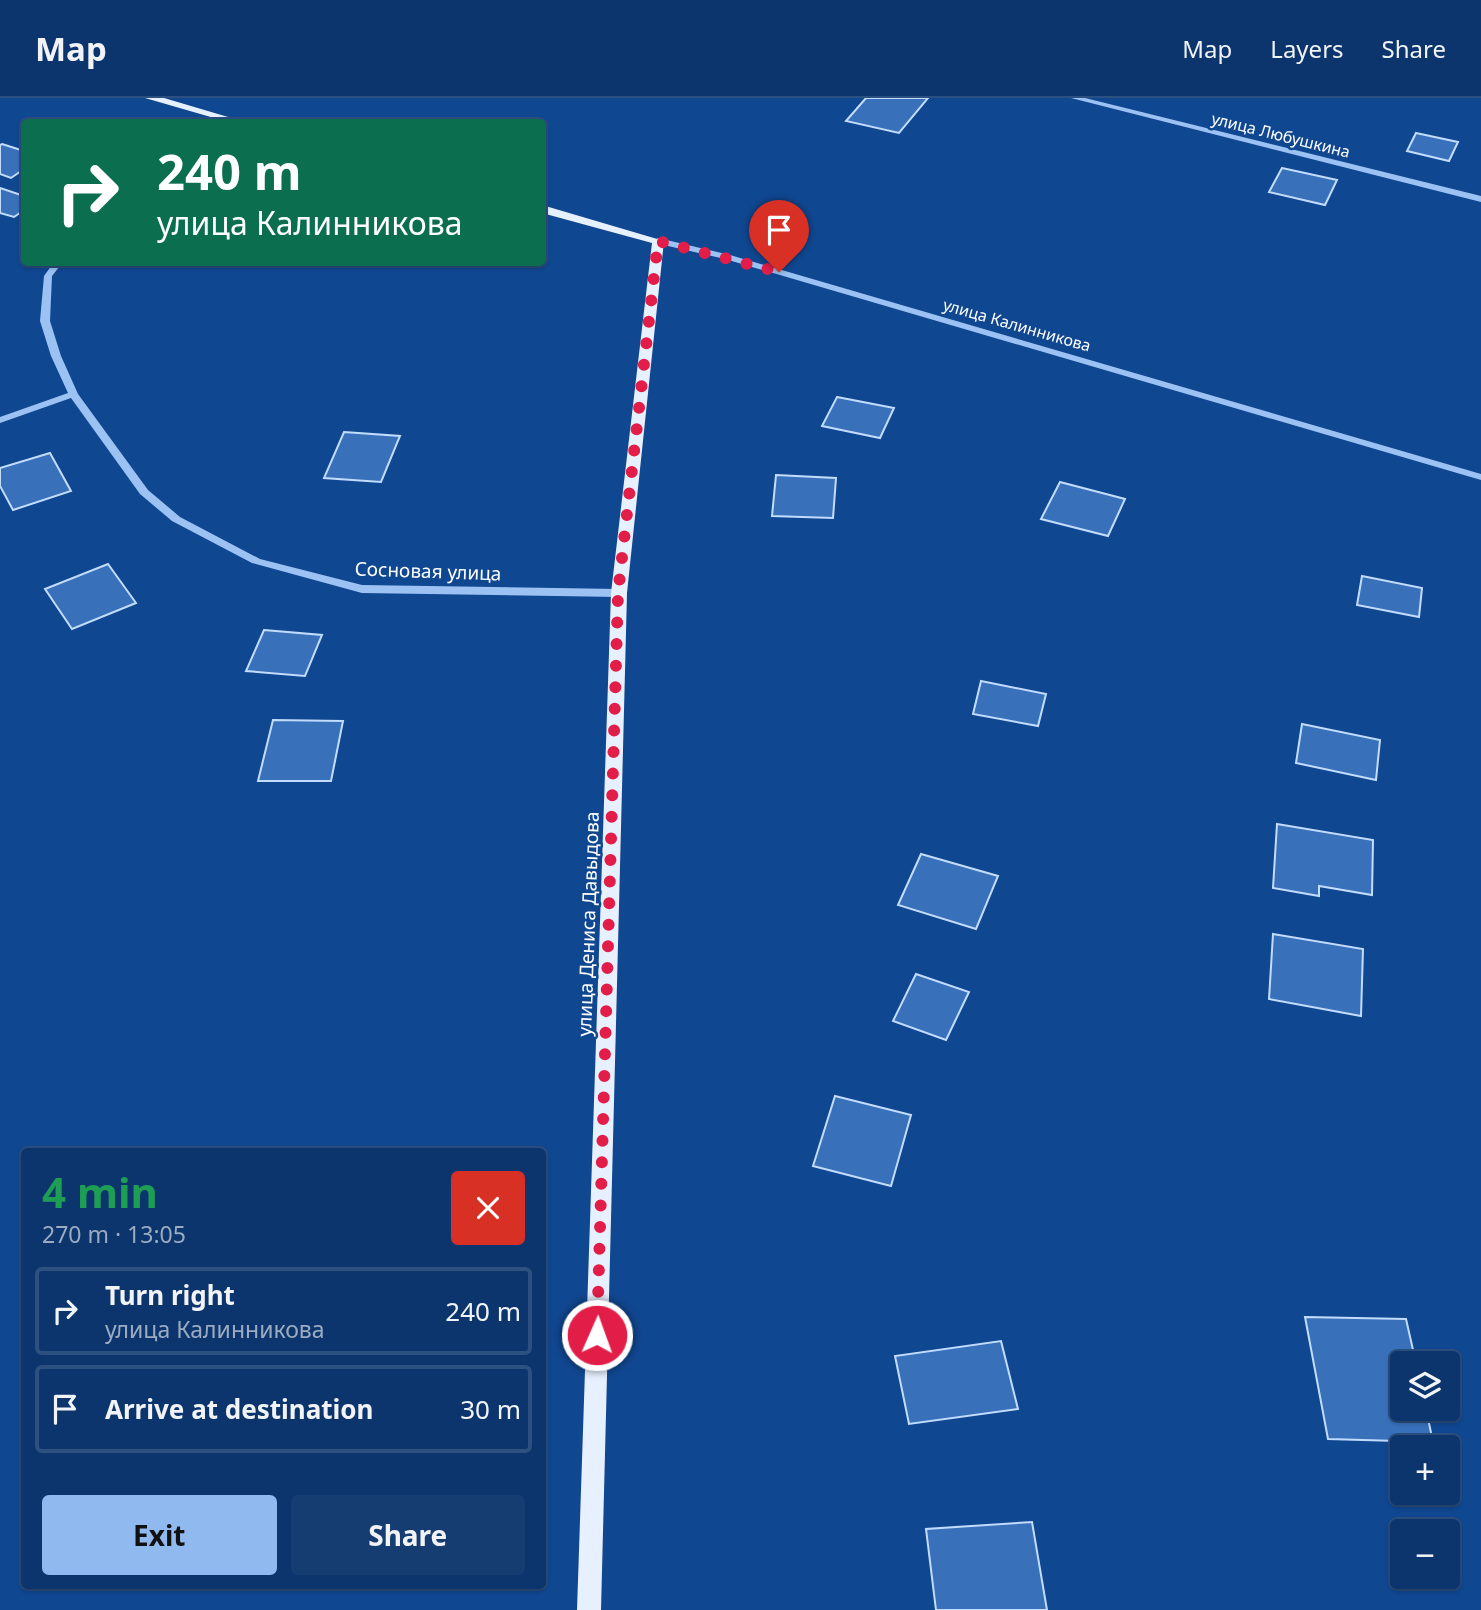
<!DOCTYPE html>
<html lang="en">
<head>
<meta charset="utf-8">
<style>
  :root { --surface:#0c356d; --page:#153d72; --text:#f1f3f6; --muted:#9aabc2; --line:#2c5080; --accent:#90b9f0 }
  body { margin:0; font-family:"Noto Sans",sans-serif; background:var(--page); color:var(--text); height:100vh; display:flex; flex-direction:column; font-size:26px; white-space:nowrap }
  * { box-sizing:border-box; margin:0 }
  p { font-size:23px; color:var(--muted) }
  .icon { flex:none; width:38px; height:38px; fill:none; stroke:currentColor; stroke-width:2; stroke-linecap:round; stroke-linejoin:round }
  .map { position:relative; flex:1; overflow:hidden }
  .details { position:absolute; left:21px; top:1050px; width:525px; height:441px; display:flex; flex-direction:column; background:var(--surface); border-radius:7px; box-shadow:0 2px 5px #0004,0 0 0 2px var(--line) }
  .details>* { flex:none }
  .hud { position:absolute; left:21px; top:21px; width:525px; height:147px; border-radius:7px; box-shadow:0 2px 5px #0004,0 0 0 2px var(--line); background:#0b6e4f; color:#fff; overflow:hidden }
  .controls { position:absolute; left:1390px; top:1253px; display:grid; gap:14px }
  .controls a { display:grid; place-items:center; width:70px; height:70px; border-radius:7px; background:var(--surface); box-shadow:0 2px 5px #0004,0 0 0 2px var(--line); font-size:35px }
  .pin { position:absolute; display:grid; place-items:center; width:60px; height:60px; color:#fff; margin:-72px -30px; border-radius:50% 50% 50% 0; rotate:-45deg; box-shadow:0 0 7px #0007 }
  .pin .icon { rotate:45deg }
  .me { position:absolute; width:77px; margin:-38px; rotate:2deg; stroke-linejoin:round; filter:drop-shadow(0 0 5px #0008) }
  .turn { display:flex; align-items:center; gap:24px; height:147px; padding:0 21px; font-size:32px }
  .turn .icon { width:91px; height:91px; stroke-width:2.5 }
  .turn b { display:block; font-size:49px; line-height:60px }
  .round { display:grid; place-items:center; flex:none; width:74px; height:74px; border-radius:7px; background:var(--page) }
  .head { display:flex; align-items:center; justify-content:space-between; height:119px; padding:0 21px }
  h1 { font-size:42px; font-weight:700; line-height:52px; color:#1e9e55 }
  .cta { display:flex; gap:14px; margin-top:auto; padding:14px 21px }
  .cta a { flex:1; height:80px; border-radius:7px; background:var(--accent); color:#111; font-size:28px; font-weight:700; line-height:80px; text-align:center }
  .cta a+a { background:var(--page); color:var(--text) }
  ul { padding:0; list-style:none }
  li { display:flex; align-items:center; gap:21px; height:88px; margin:0 14px 10px; padding:0 7px; border:4px solid var(--line); border-radius:7px }
  li div { flex:1 }
  li b { display:block; font-size:26px }
  li em { font-style:normal }
  header { display:flex; align-items:center; gap:42px; box-sizing:border-box; height:98px; padding:0 35px; background:var(--surface); border-bottom:2px solid var(--line) }
  header strong { font-size:33px }
  nav { display:flex; gap:38px; margin-inline-start:auto; font-size:24px }
  .map>svg:first-child { display:block }
  .building { fill:#3870ba; stroke:#c2dcfe; stroke-width:2 }
  .lines { fill:none; stroke-linecap:round; stroke-linejoin:round }
  .minor { fill:#9bc2f3; fill-rule:evenodd }
  .major { fill:#e7f0ff; fill-rule:evenodd }
  .route { stroke:#e11d48; stroke-width:12; stroke-dasharray:0 21.6 }
  .labels { text-anchor:middle; dominant-baseline:central; stroke-width:5; stroke-linejoin:round; paint-order:stroke }
  .far-street-label { font-size:16px; fill:#fff; stroke:#104791 }
  .street-label { font-size:19px; fill:#fff; stroke:#104791 }
</style>
</head>
<body>
<header>
<strong>Map</strong>
<nav><a>Map</a><a>Layers</a><a>Share</a></nav>
</header>
<div class="map">
<svg width="1481" height="1512" viewBox="0 0 1481 1512">
  <rect width="100%" height="100%" fill="#104791"/>
  <path class="building" d="M866,0H928L899,35L846,23Z
    M1416,35L1458,44L1449,63L1407,53Z
    M2,46L24,53V71L11,80L0,76V47Z
    M1282,70L1337,82L1325,107L1269,94Z
    M0,90L24,98V112L14,119L0,115Z
    M837,299L894,310L880,340L822,328Z
    M344,334L400,338L381,384L324,380Z
    M50,355L71,393L13,412L0,388V370Z
    M776,377L836,380L833,420L772,418Z
    M1060,384L1125,401L1108,438L1041,421Z
    M108,466L136,505L72,531L45,491Z
    M1362,478L1422,490L1419,519L1357,507Z
    M264,532L322,537L305,578L246,573Z
    M981,583L1046,596L1038,628L973,616Z
    M273,622L343,623L331,683H258Z
    M1302,626L1380,642L1376,682L1296,665Z
    M1277,726L1373,742L1372,797L1319,788V798L1273,790Z
    M921,756L998,778L976,831L898,807Z
    M1273,836L1363,851L1361,918L1269,901Z
    M916,876L969,894L946,942L893,923Z
    M835,998L911,1017L891,1088L813,1068Z
    M1305,1219L1406,1221L1416,1265H1402V1311H1426L1433,1344L1328,1341Z
    M1001,1243L1018,1311L909,1326L895,1258Z
    M1032,1424L1047,1512H936L926,1431Z"/>
  <g class="lines">
    <path class="minor" d="M1071,0H1085L1481,98V104Z
      M658,140L730,157L1481,376V382L725,161L655,145L654,143Z
      M54,164H63L52,178L50,223L61,258L78,296L148,392L180,419L260,461L362,487L619,491L624,495L619,499L362,495L252,465L172,423L140,396L71,300L0,325V319L68,295L51,258L40,223L44,178Z"/>
    <path class="major" d="M145,0H164L245,24H228Z
      M542,107L664,143L627,495L601,1512H577L611,495L652,145L542,115Z"/>
  </g>
  <g class="lines">
    <path class="route" d="M597,1237L618,495L658,143L779,174"/>
  </g>
  <g class="labels">
    <g class="far-street-label">
      <text transform="translate(1281 37) rotate(14)">улица Любушкина</text>
      <text transform="translate(1017 227) rotate(16)">улица Калинникова</text>
    </g>
    <g class="street-label">
      <text transform="translate(428 473) rotate(2)">Сосновая улица</text>
      <text transform="translate(588 826) rotate(-88)">улица Дениса Давыдова</text>
    </g>
  </g>
</svg>
<div class="controls">
<a><svg class="icon" aria-label="layers" viewBox="0 0 24 24"><path d="M12 4l9 5-9 5-9-5zM3 14l9 5 9-5"/></svg></a>
<a>+</a>
<a>−</a>
</div>
<div class="pin" style="left:779px;top:174px;background:#d93025"><svg class="icon" aria-label="arrive" viewBox="0 0 24 24"><path d="M6 21V4h12l-3 4 3 4H6"/></svg></div>
<svg class="me" style="left:597px;top:1237px" viewBox="-20 -20 40 40"><circle r="17" fill="#e11d48" stroke="#fff" stroke-width="3"/><path d="M0-11L8 9 0 5-8 9z" fill="#fff"/></svg>
<div class="hud">
<div class="turn"><svg class="icon" aria-label="right" viewBox="0 0 24 24"><path d="M7 20v-9h11M14 6l5 5-5 5"/></svg><div><b>240 m</b>улица Калинникова</div></div>
</div>
<section class="details">
<div class="head"><div><h1>4 min</h1><p>270 m · 13:05</p></div><a class="round" style="background:#d93025;color:#fff"><svg class="icon" aria-label="close" viewBox="0 0 24 24"><path d="M6 6l12 12M18 6L6 18"/></svg></a></div>
<ul>
<li><svg class="icon" aria-label="right" viewBox="0 0 24 24"><path d="M7 20v-9h11M14 6l5 5-5 5"/></svg><div><b>Turn right</b><p>улица Калинникова</p></div><em>240 m</em></li>
<li><svg class="icon" aria-label="arrive" viewBox="0 0 24 24"><path d="M6 21V4h12l-3 4 3 4H6"/></svg><div><b>Arrive at destination</b></div><em>30 m</em></li>
</ul>
<div class="cta"><a>Exit</a><a>Share</a></div>
</section>
</div>
</body>
</html>
